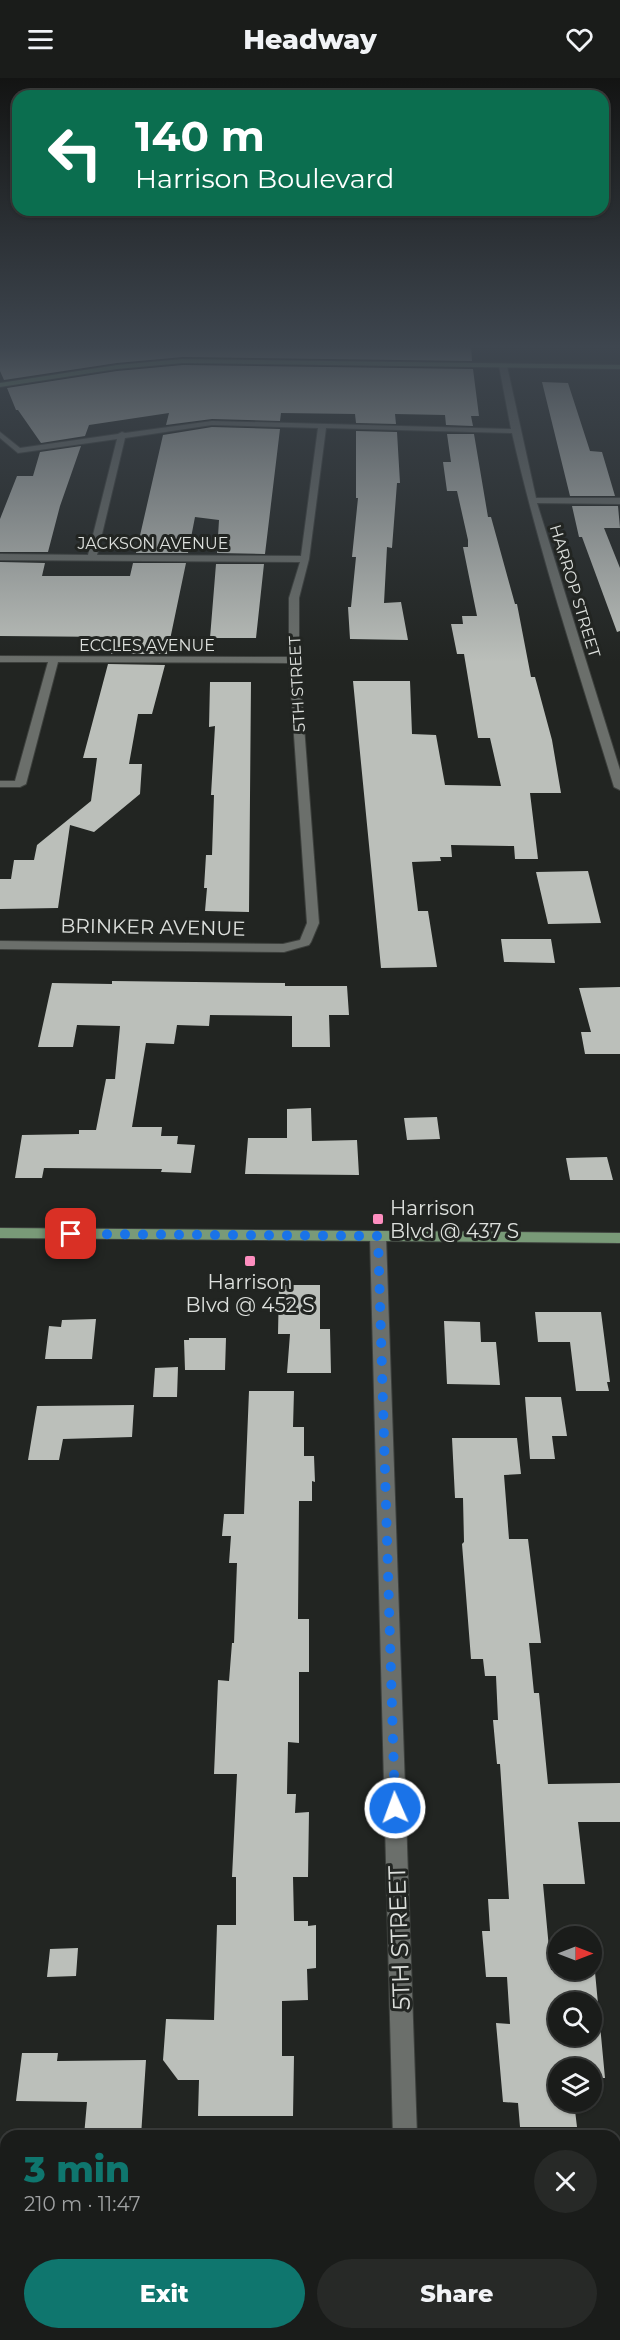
<!DOCTYPE html>
<html lang="en">
<head>
<meta charset="utf-8">
<style>
  :root { --surface:#1a1c1a; --page:#272927; --text:#f1f3f6; --muted:#9fa1a2; --line:#383a39; --accent:#0f766e }
  body { margin:0; font-family:Montserrat,sans-serif; background:var(--page); color:var(--text); height:100vh; display:flex; flex-direction:column; font-size:22px; white-space:nowrap }
  * { box-sizing:border-box; margin:0 }
  p { font-size:20px; color:var(--muted) }
  .icon { flex:none; width:33px; height:33px; fill:none; stroke:currentColor; stroke-width:2; stroke-linecap:round; stroke-linejoin:round }
  .map { position:relative; flex:1; overflow:hidden }
  .panel { position:absolute; left:0px; top:2052px; width:621px; height:210px; display:flex; flex-direction:column; background:var(--surface); border-radius:18px 18px 0 0; box-shadow:0 2px 4px #0004,0 0 0 2px var(--line) }
  .panel>* { flex:none }
  .top-card { position:absolute; left:12px; top:12px; width:597px; height:126px; border-radius:18px; box-shadow:0 2px 4px #0004,0 0 0 2px var(--line); background:#0b6e4f; color:#fff; overflow:hidden }
  .needle { width:39px; rotate:90deg }
  .buttons { position:absolute; left:548px; top:1848px; display:grid; gap:12px }
  .buttons a { display:grid; place-items:center; width:54px; height:54px; border-radius:50%; background:var(--surface); box-shadow:0 2px 4px #0004,0 0 0 2px var(--line); font-size:30px }
  .pin { position:absolute; display:grid; place-items:center; width:51px; height:51px; color:#fff; margin:-26px; border-radius:12px; box-shadow:0 3px 9px #0006 }
  .me { position:absolute; width:66px; margin:-33px; rotate:358deg; stroke-linejoin:round; filter:drop-shadow(0 0 4px #0008) }
  .turn { display:flex; align-items:center; gap:21px; height:126px; padding:0 24px; font-size:27px }
  .turn .icon { width:78px; height:78px; stroke-width:2.5 }
  .turn b { display:block; font-size:42px; line-height:51px }
  .round { display:grid; place-items:center; flex:none; width:63px; height:63px; border-radius:32px; background:var(--page) }
  .headline { display:flex; align-items:center; justify-content:space-between; height:102px; padding:0 24px }
  h1 { font-size:36px; font-weight:800; line-height:45px; color:var(--accent) }
  .cta { display:flex; gap:12px; margin-top:auto; padding:12px 24px }
  .cta a { flex:1; height:69px; border-radius:36px; background:var(--accent); color:#fff; font-size:24px; font-weight:800; line-height:69px; text-align:center }
  .cta a+a { background:var(--page); color:var(--text) }
  header { display:flex; justify-content:space-between; align-items:center; height:78px; padding:0 24px; background:var(--surface); font-size:27px; font-weight:800 }
  .map>svg:first-child { display:block }
  .building { fill:#bbbfba; fill-rule:evenodd }
  .lines { fill:none; stroke-linecap:round; stroke-linejoin:round }
  .minor-casing { stroke:#3d403d; stroke-width:2 }
  .major-casing { stroke:#3d403d; stroke-width:2 }
  .minor { fill:#6b6f6b; fill-rule:evenodd }
  .major { fill:#799a78; fill-rule:evenodd }
  .route { stroke:#1a73e8; stroke-width:10; stroke-dasharray:0 18 }
  .poi-dot { fill:#fd8ebf; stroke:#222522; stroke-width:2 }
  .labels { text-anchor:middle; dominant-baseline:central; stroke-width:6; stroke-linejoin:round; paint-order:stroke }
  .far-street-label { font-size:16px; fill:#dde0dd; stroke:#222522 }
  .street-label { font-size:20px; fill:#dde0dd; stroke:#222522 }
  .poi-label { font-size:20px; fill:#dde0dd; stroke:#222522; text-anchor:start }
  .near-street-label { font-size:24px; fill:#dde0dd; stroke:#222522 }
</style>
</head>
<body>
<header><svg class="icon" aria-label="menu" viewBox="0 0 24 24"><path d="M4 6h16M4 12h16M4 18h16"/></svg>Headway<svg class="icon" aria-label="heart" viewBox="0 0 24 24"><path d="M12 20l-8-8c-3-5 5-10 8-4 3-6 11-1 8 4z"/></svg></header>
<div class="map">
<svg width="620" height="2262" viewBox="0 0 620 2262">
  <rect width="100%" height="100%" fill="#222522"/>
  <path class="building" d="M0,267H471L472,283L183,279L117,285L4,302L0,293Z
    M183,287L473,291L479,338H471L473,348L446,347L445,337L395,336L396,346L356,345L355,336L281,335L280,343L212,341L166,347L169,335L89,347L85,358L41,365L18,332H16L7,310L117,293Z
    M542,304L568,305L590,373L602,374L615,418H570Z
    M212,349L280,351L265,476L217,475L219,442L195,439L188,475H136L163,357Z
    M356,353L397,354L400,405H397L392,470L387,469L384,525L401,524L408,562L350,561L348,529H351L356,479H352L358,420H356Z
    M447,356H474L488,439H491L515,526H517L531,599H535L552,662L561,715H530L538,781H515L514,768L451,767L452,779H440L441,783L412,784L418,833H428L437,889L381,890L353,603H410L412,656L436,657L445,707L501,708L490,660H478L464,576H457L451,546H463L462,538H477L463,469H468V462L457,413H447L443,384H451Z
    M81,368L60,428L48,474H0V441L17,398H33L40,374Z
    M572,428H618L620,450H604L620,490V553L617,554L582,459H579Z
    M0,484L45,485L42,498H130L133,485H186L167,576H111L115,559L0,558Z
    M216,486H264L256,560H210Z
    M108,586L165,587L152,636H138L129,686H142L140,716L94,754L70,747L58,830L0,831V801H11L14,782H34L37,767L91,723L97,680H83Z
    M210,604H251L249,834L205,833L207,810H204L206,777H212L214,717H211L215,648L209,649Z
    M588,793L601,845L548,846L536,794Z
    M501,861H551L555,885L504,884Z
    M112,903L285,905V908H347L349,937H329L330,969H292V938L210,937L209,948L177,947L174,966L146,965L132,1049H162L161,1058H178L177,1066L195,1067L191,1095L161,1094L162,1091L44,1090L42,1100H15L22,1057L79,1056V1052H96L106,1001H115L120,948L77,947L73,969H38L52,905L112,906Z
    M620,909V976H585L581,954H591L579,910Z
    M311,1030L312,1063L357,1062L359,1097L245,1096L248,1060H287V1031Z
    M437,1039L440,1061L407,1062L404,1040Z
    M607,1079L613,1102H570L566,1080Z
    M279,1207H320V1251H330L331,1295H287L290,1256H278Z
    M535,1234H601L610,1304H607L609,1313H576L570,1264H538Z
    M96,1241L92,1281H45L49,1248L61,1249L62,1242Z
    M444,1243L480,1244L481,1264H496L500,1307L447,1306Z
    M189,1260H226L225,1292H185L184,1262H189Z
    M178,1289L177,1319H153L155,1290Z
    M249,1313H294L293,1349H304V1378H314L315,1404L312,1403V1423H299L298,1541H309V1594H299V1665L288,1664L287,1716H296L295,1735L309,1734L308,1799H293L294,1843H308V1848L316,1847V1890L307,1891L308,1922L282,1923V1978H294L293,2038H198L199,2002H178L163,1982L166,1941L214,1942L217,1847H236V1799H232L237,1696H214L218,1602L229,1603L232,1565H234L237,1485H229L231,1458H222L224,1436H244Z
    M525,1319H561L567,1358H552L555,1381H530Z
    M134,1327L132,1359L63,1361L59,1382H28L37,1328Z
    M452,1360H517L521,1396L504,1397L509,1461H528L541,1565H529L534,1615H539L548,1706L620,1705V1744H578L585,1806H543L551,1892L595,1894L605,2000H591V1990H558V2024H574L577,2049H520L518,2025L503,2024L496,1945L510,1946L507,1899H486L482,1853H490L488,1821H509L500,1686H497L493,1642H498L496,1598H485L483,1581H471L462,1466L464,1464L463,1420H455ZM558,1924H591V1958H558Z
    M78,1870L76,1898L47,1899L50,1871Z
    M22,1975H58L57,1983L146,1982L141,2058H84L87,2024L16,2023Z"/>
  <g class="lines">
    <defs>
      <path id="minor" d="M503,286L507,288L536,420H620V426L537,425L620,692V712L614,709C578,591 539,474 512,355L326,350L309,481L299,520V582L319,845L311,864L309,867L284,874L0,871V863L283,866L300,862L307,845L289,585L58,584L26,706L20,709H0V703H15L48,584H0V578L289,579V520L300,484L0,482V476L88,477L117,361L18,375L0,360V354L20,370L118,356L122,354L125,355L212,343L511,351L499,288ZM212,347L318,350L301,478L97,477L125,360Z
        M378,1153L383,1154L386,1158L417,2058H393L370,1158L373,1154Z
        M398,2256H424V2262H398Z"/>
      <path id="major" d="M183,281L620,287V291L183,285L117,291L0,309V305L117,287Z
        M0,1150L620,1155V1165L0,1160Z"/>
    </defs>
    <use href="#minor" class="minor-casing"/>
    <use href="#major" class="major-casing"/>
    <use href="#minor" class="minor"/>
    <use href="#major" class="major"/>
  </g>
  <linearGradient id="sky" x2="0" y2="1"><stop stop-color="#131413"/><stop offset="0.46" stop-color="#3e464f"/><stop offset="1" stop-color="#3e464f" stop-opacity="0"/></linearGradient>
  <rect width="620" height="584" fill="url(#sky)"/>
  <g class="lines">
    <path class="route" d="M71,1156L378,1158L395,1730"/>
  </g>
  <g class="poi-dot">
    <rect x="372" y="1135" width="12" height="12" rx="3"/>
    <rect x="244" y="1177" width="12" height="12" rx="3"/>
  </g>
  <g class="labels">
    <g class="far-street-label">
      <text x="153" y="465">JACKSON AVENUE</text>
      <text transform="translate(575 513) rotate(73)">HARROP STREET</text>
      <text x="147" y="567">ECCLES AVENUE</text>
      <text transform="translate(297 606) rotate(-93)">5TH STREET</text>
    </g>
    <g class="street-label">
      <text transform="translate(153 849) rotate(1)">BRINKER AVENUE</text>
    </g>
    <g class="poi-label">
      <text x="390" y="1130">Harrison<tspan x="390" dy="23">Blvd @ 437 S</tspan></text>
      <text x="250" y="1204" text-anchor="middle">Harrison<tspan x="250" dy="23">Blvd @ 452 S</tspan></text>
    </g>
    <g class="near-street-label">
      <text transform="translate(399 1860) rotate(-92)">5TH STREET</text>
    </g>
  </g>
</svg>
<div class="buttons">
<a><svg class="needle" viewBox="-14 -14 28 28"><path d="M0-13l5 13h-10z" fill="#e53935"/><path d="M0 13l5-13h-10z" fill="#9fa1a2"/></svg></a>
<a><svg class="icon" aria-label="search" viewBox="0 0 24 24"><circle cx="10" cy="10" r="6"/><path d="M15 15l6 6"/></svg></a>
<a><svg class="icon" aria-label="layers" viewBox="0 0 24 24"><path d="M12 4l9 5-9 5-9-5zM3 14l9 5 9-5"/></svg></a>
</div>
<div class="pin" style="left:71px;top:1156px;background:#d93025"><svg class="icon" aria-label="arrive" viewBox="0 0 24 24"><path d="M6 21V4h12l-3 4 3 4H6"/></svg></div>
<svg class="me" style="left:395px;top:1730px" viewBox="-20 -20 40 40"><circle r="17" fill="#1a73e8" stroke="#fff" stroke-width="3"/><path d="M0-11L8 9 0 5-8 9z" fill="#fff"/></svg>
<div class="top-card">
<div class="turn"><svg class="icon" aria-label="left" viewBox="0 0 24 24"><path d="M17 20v-9H6M10 6l-5 5 5 5"/></svg><div><b>140 m</b>Harrison Boulevard</div></div>
</div>
<section class="panel">
<div class="headline"><div><h1>3 min</h1><p>210 m · 11:47</p></div><a class="round"><svg class="icon" aria-label="close" viewBox="0 0 24 24"><path d="M6 6l12 12M18 6L6 18"/></svg></a></div>
<div class="cta"><a>Exit</a><a>Share</a></div>
</section>
</div>
</body>
</html>
